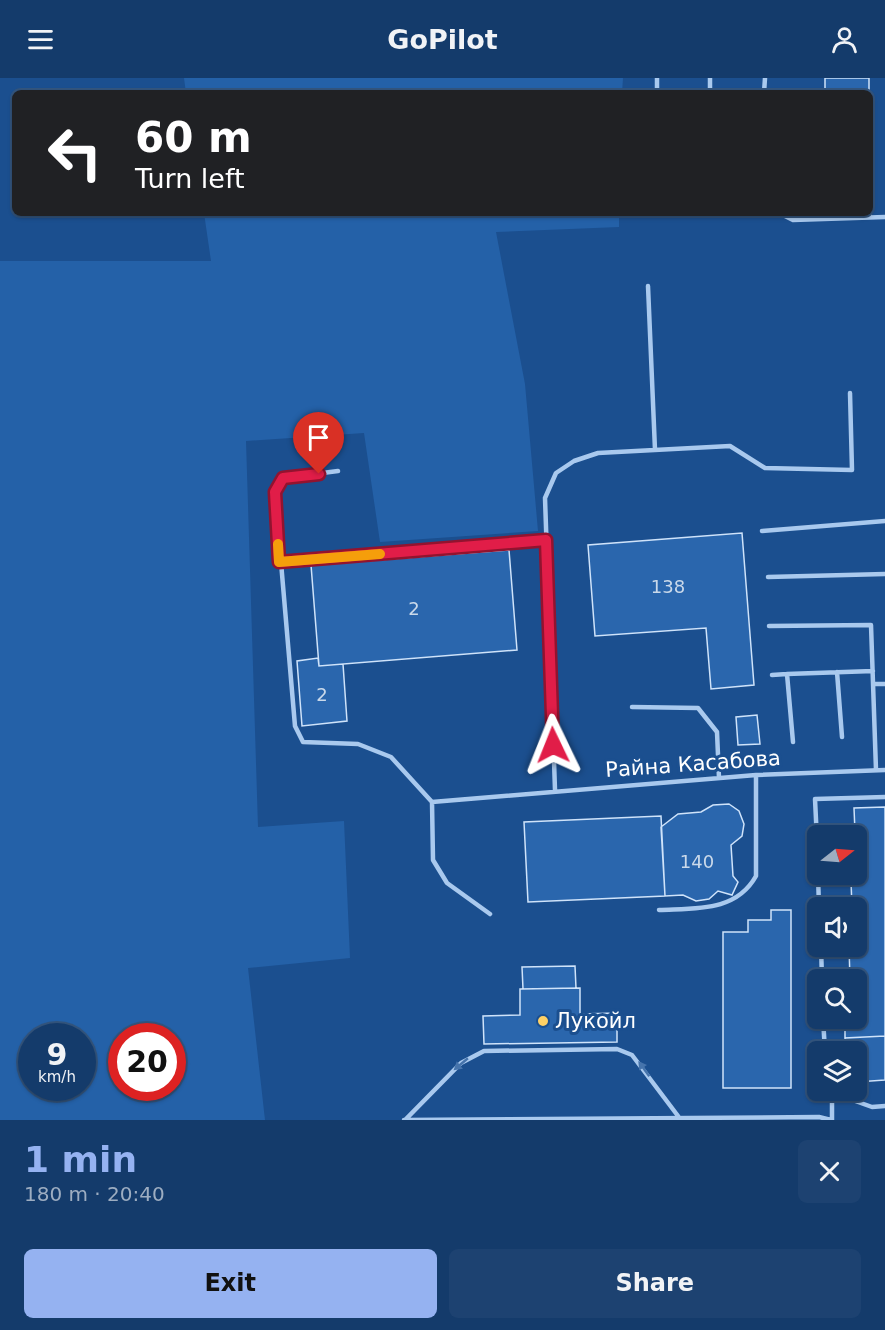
<!DOCTYPE html>
<html lang="en">
<head>
<meta charset="utf-8">
<style>
  :root { --surface:#143b6b; --page:#1d4271; --text:#f1f3f6; --muted:#9dadc1; --line:#33557e; --accent:#95b2f1 }
  body { margin:0; font-family:"DejaVu Sans",sans-serif; background:var(--page); color:var(--text); height:100vh; display:flex; flex-direction:column; font-size:22px; white-space:nowrap }
  * { box-sizing:border-box; margin:0 }
  p { font-size:20px; color:var(--muted) }
  .icon { flex:none; width:33px; height:33px; fill:none; stroke:currentColor; stroke-width:2; stroke-linecap:round; stroke-linejoin:round }
  .map { position:relative; height:1042px; overflow:hidden }
  .sheet { display:flex; flex-direction:column; background:var(--surface); flex:1 }
  .sheet>* { flex:none }
  .banner { position:absolute; left:12px; top:12px; width:861px; height:126px; border-radius:9px; box-shadow:0 2px 4px #0004,0 0 0 2px var(--line); background:#202124; color:#fff; overflow:hidden }
  .needle { width:39px; rotate:73deg }
  .buttons { position:absolute; left:807px; top:747px; display:grid; gap:12px }
  .buttons a { display:grid; place-items:center; width:60px; height:60px; border-radius:9px; background:var(--surface); box-shadow:0 2px 4px #0004,0 0 0 2px var(--line); font-size:30px }
  .speed { position:absolute; left:18px; top:945px; display:flex; gap:12px; font-size:30px; font-weight:700; text-align:center }
  .speed>* { display:grid; place-content:center; width:78px; height:78px; border-radius:50%; background:var(--surface); box-shadow:0 2px 4px #0004,0 0 0 2px var(--line); line-height:1 }
  .speed small { font-size:15px; font-weight:400 }
  .speed .limit { border:9px solid #d22; background:#fff; color:#111 }
  .pin { position:absolute; display:grid; place-items:center; width:51px; height:51px; color:#fff; margin:-62px -26px; border-radius:50% 50% 50% 0; rotate:-45deg; box-shadow:0 0 6px #0007 }
  .pin .icon { rotate:45deg }
  .me { position:absolute; width:66px; margin:-33px; rotate:358deg; stroke-linejoin:round; filter:drop-shadow(0 0 4px #0008) }
  .turn { display:flex; align-items:center; gap:21px; height:126px; padding:0 24px; font-size:27px }
  .turn .icon { width:78px; height:78px; stroke-width:2.5 }
  .turn b { display:block; font-size:42px; line-height:51px }
  .round { display:grid; place-items:center; flex:none; width:63px; height:63px; border-radius:9px; background:var(--page) }
  .headline { display:flex; align-items:center; justify-content:space-between; height:102px; padding:0 24px }
  h1 { font-size:36px; font-weight:700; line-height:45px; color:var(--accent) }
  .action { display:flex; gap:12px; margin-top:auto; padding:12px 24px }
  .action a { flex:1; height:69px; border-radius:9px; background:var(--accent); color:#111; font-size:24px; font-weight:700; line-height:69px; text-align:center }
  .action a+a { background:var(--page); color:var(--text) }
  header { display:flex; justify-content:space-between; align-items:center; height:78px; padding:0 24px; background:var(--surface); font-size:27px; font-weight:700 }
  .map>svg:first-child { display:block }
  .green { fill:#2461a8; fill-rule:evenodd }
  .building { fill:#2a66ad; stroke:#cfe3fa; stroke-width:1.5 }
  .lines { fill:none; stroke-linecap:round; stroke-linejoin:round }
  .service { stroke:#a9c9ee; stroke-width:4.5 }
  .oneway { fill:#4674ac }
  .route-casing { stroke:#92132f; stroke-width:15 }
  .route { stroke:#e11d48; stroke-width:10 }
  .slow { stroke:#f59e0b; stroke-width:10 }
  .poi-dot { fill:#ffd166; stroke:#1b4f8f; stroke-width:2 }
  .labels { text-anchor:middle; dominant-baseline:central; stroke-width:6; stroke-linejoin:round; paint-order:stroke }
  .number-label { font-size:18px; fill:#cad9ea }
  .street-label { font-size:21px; fill:#fff; stroke:#1b4f8f }
  .poi-label { font-size:21px; fill:#fff; stroke:#1b4f8f; text-anchor:start }
</style>
</head>
<body>
<header><svg class="icon" aria-label="menu" viewBox="0 0 24 24"><path d="M4 6h16M4 12h16M4 18h16"/></svg>GoPilot<svg class="icon" aria-label="person" viewBox="0 0 24 24"><circle cx="12" cy="8" r="4"/><path d="M4 21q1-7 8-7t8 7"/></svg></header>
<div class="map">
<svg width="885" height="1042" viewBox="0 0 885 1042">
  <rect width="100%" height="100%" fill="#1b4f8f"/>
  <path class="green" d="M184,0H623L622,15H186Z
    M204,135H619V149L496,154L525,306L538,453L380,464L364,355L246,363L258,749L344,743L350,880L248,890L265,1042H0V183H211ZM32,958H82V1010H32ZM122,958H172V1010H122Z"/>
  <path class="building" d="M825,0H869V15H825Z
    M870,72L871,139H827V135H870Z
    M742,455L754,607L711,611L706,550L595,558L588,467Z
    M509,472L517,572L319,588L311,487Z
    M318,580L319,588L343,586L347,643L302,648L297,583Z
    M757,637L760,666L738,667L736,639Z
    M729,726L739,733L744,746L742,758L731,767L733,798L738,804L732,817L718,813L709,821L696,823L683,817L665,818L661,749L678,736L701,734L713,727Z
    M885,729V958L845,960V940H856V902H850L849,868H856V830H852L851,803L857,802L854,730Z
    M661,738L665,818L528,824L524,744Z
    M771,832H791V1010H723V854H748V842H771Z
    M575,888L576,910L523,911L522,889Z
    M580,910V936L617,935V964L484,966L483,938L520,937V911Z
    M885,958V1002L857,1004L856,974H846L845,960Z"/>
  <g class="lines">
    <path class="service" d="M657,0V15
      M710,0V15
      M764,15L765,0
      M779,135L793,142L885,139
      M648,208L655,372
      M338,393L283,400L275,414L295,648L303,664L358,666L391,679L432,724L433,782L447,805L490,836
      M762,453L885,443
      M279,484L546,462
      M768,499L885,496
      M769,548L871,547L876,692
      M837,594L842,659
      M772,597L787,596
      M873,606H885
      M632,629L698,630L717,654L719,700
      M793,664L787,596L873,593
      M555,712L545,420L556,395L574,383L598,375L730,368L765,390L852,392L850,315
      M432,724L756,697L885,692
      M818,783L815,721L885,719
      M818,796L819,830
      M659,832C696,830 736,834 756,798V697
      M821,868L822,902
      M823,940L825,974
      M833,1015L872,1029L885,1028
      M404,1042L819,1039L831,1042
      M405,1042L461,985L484,973L617,971L632,977L678,1038
      M832,1042V1012"/>
  </g>
  <defs><path id="oneway-solid" d="M-6-.8H1V-3.2L6.5 0L1 3.2V.8H-6Z" transform="scale(1.5)"/></defs>
  <g class="oneway">
    <use href="#oneway-solid" transform="translate(461 986) rotate(140)"/>
    <use href="#oneway-solid" transform="translate(644 991) rotate(-126)"/>
  </g>
  <g class="lines">
    <defs>
      <path id="route" d="M319,396L283,400L275,414L279,484L546,462L553,667"/>
    </defs>
    <use href="#route" class="route-casing"/>
    <use href="#route" class="route"/>
    <path class="slow" d="M278,466L279,484L380,476"/>
  </g>
  <circle class="poi-dot" cx="543" cy="943" r="6"/>
  <g class="labels">
    <g class="number-label">
      <text x="668" y="508">138</text>
      <text x="414" y="530">2</text>
      <text x="322" y="616">2</text>
      <text x="697" y="783">140</text>
    </g>
    <g class="street-label">
      <text transform="translate(693 686) rotate(-4)">Райна Касабова</text>
    </g>
    <g class="poi-label">
      <text x="555" y="943">Лукойл</text>
    </g>
  </g>
</svg>
<div class="buttons">
<a><svg class="needle" viewBox="-14 -14 28 28"><path d="M0-13l5 13h-10z" fill="#e53935"/><path d="M0 13l5-13h-10z" fill="#9dadc1"/></svg></a>
<a><svg class="icon" aria-label="sound" viewBox="0 0 24 24"><path d="M4 9h4l5-4v14l-5-4H4zM17 9q2 3 0 6"/></svg></a>
<a><svg class="icon" aria-label="search" viewBox="0 0 24 24"><circle cx="10" cy="10" r="6"/><path d="M15 15l6 6"/></svg></a>
<a><svg class="icon" aria-label="layers" viewBox="0 0 24 24"><path d="M12 4l9 5-9 5-9-5zM3 14l9 5 9-5"/></svg></a>
</div>
<div class="speed"><div>9<small>km/h</small></div><div class="limit">20</div></div>
<div class="pin" style="left:319px;top:396px;background:#d93025"><svg class="icon" aria-label="arrive" viewBox="0 0 24 24"><path d="M6 21V4h12l-3 4 3 4H6"/></svg></div>
<svg class="me" style="left:553px;top:667px" viewBox="-20 -20 40 40"><path d="M0-17L14 15 0 8-14 15z" fill="#e11d48" stroke="#fff" stroke-width="4"/></svg>
<div class="banner">
<div class="turn"><svg class="icon" aria-label="left" viewBox="0 0 24 24"><path d="M17 20v-9H6M10 6l-5 5 5 5"/></svg><div><b>60 m</b>Turn left</div></div>
</div>
</div>
<section class="sheet">
<div class="headline"><div><h1>1 min</h1><p>180 m · 20:40</p></div><a class="round"><svg class="icon" aria-label="close" viewBox="0 0 24 24"><path d="M6 6l12 12M18 6L6 18"/></svg></a></div>
<div class="action"><a>Exit</a><a>Share</a></div>
</section>
</body>
</html>
